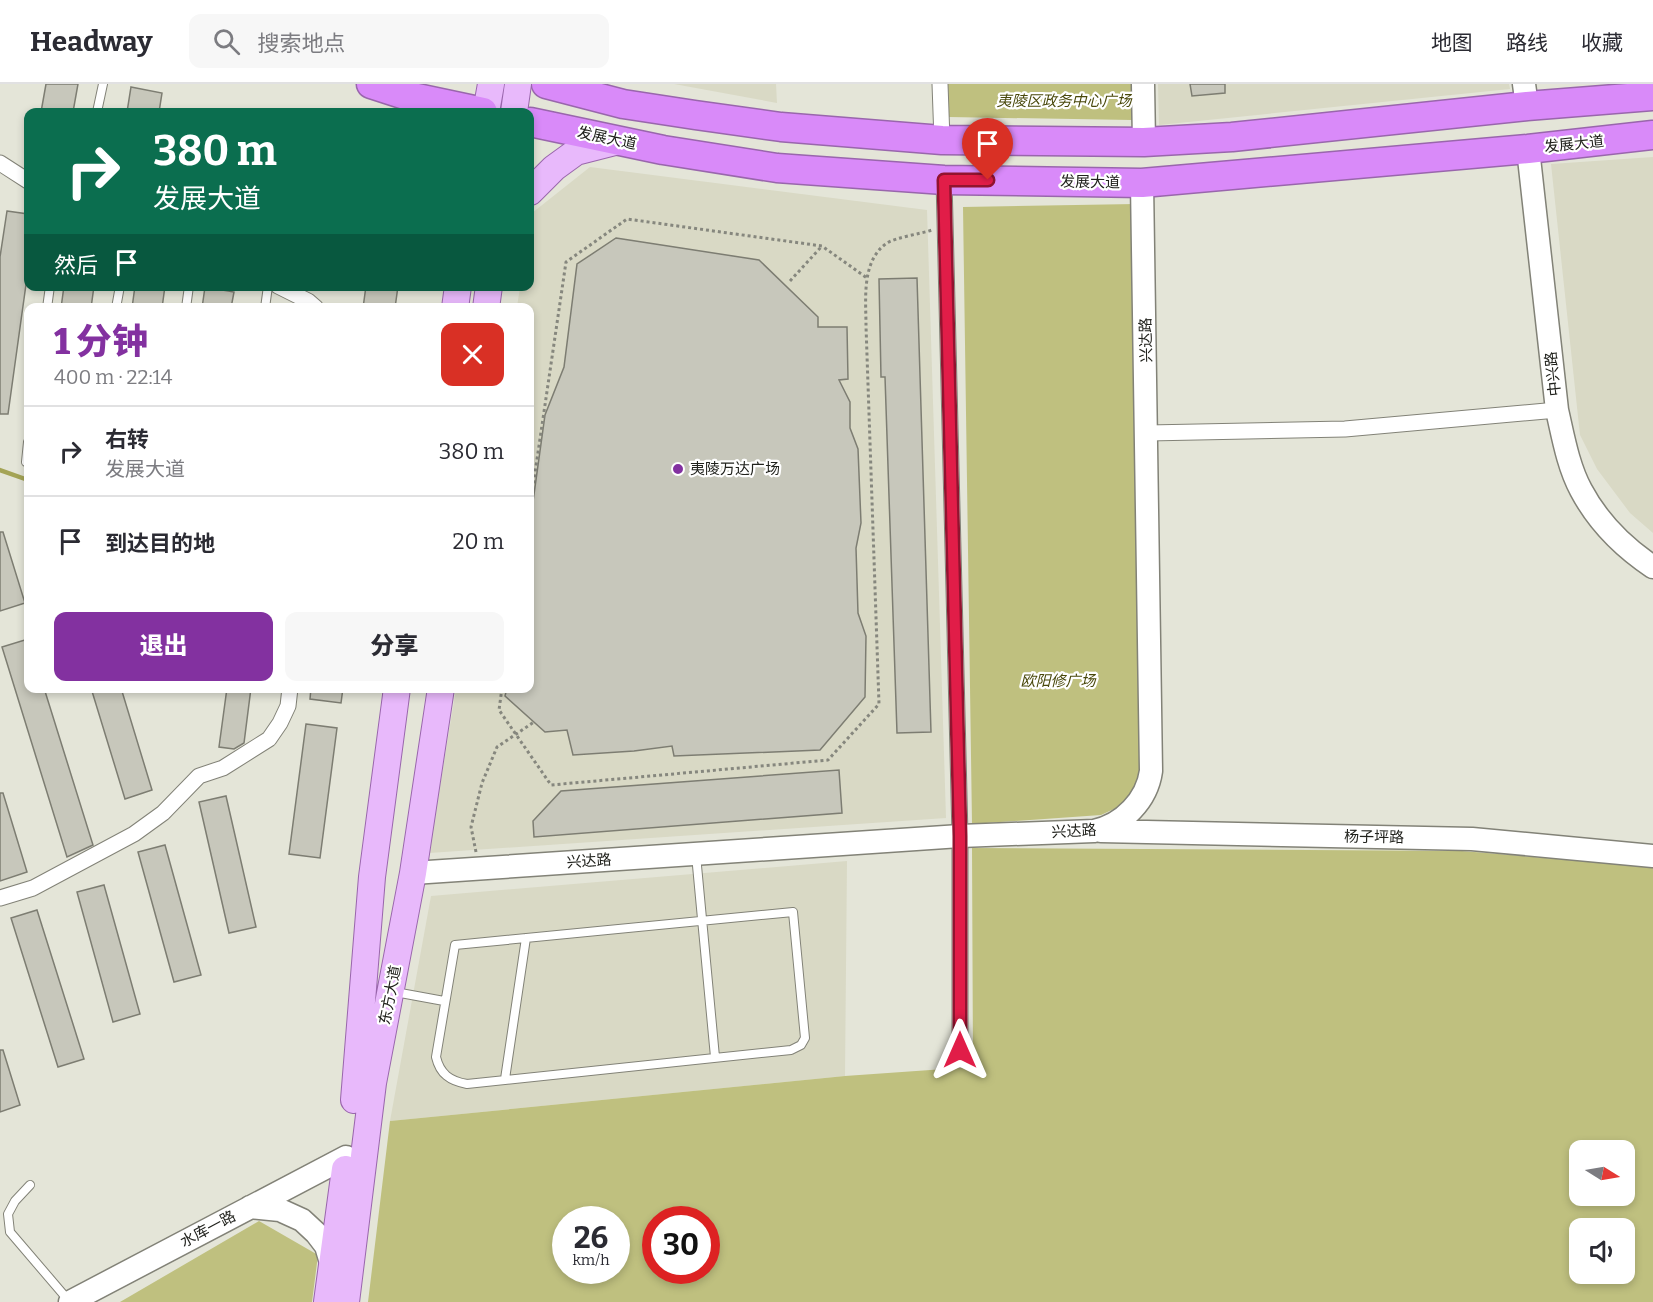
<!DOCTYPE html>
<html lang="zh">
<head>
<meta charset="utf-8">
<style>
  :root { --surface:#fff; --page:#f7f7f7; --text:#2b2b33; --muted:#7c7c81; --line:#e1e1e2; --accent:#8331a0 }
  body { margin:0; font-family:Bitter,"Noto Sans SC",serif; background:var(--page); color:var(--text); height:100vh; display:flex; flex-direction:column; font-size:22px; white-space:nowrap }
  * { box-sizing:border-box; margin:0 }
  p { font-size:20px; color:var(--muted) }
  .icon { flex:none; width:33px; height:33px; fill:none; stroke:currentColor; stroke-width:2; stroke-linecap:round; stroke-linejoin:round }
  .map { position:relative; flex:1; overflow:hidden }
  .details { position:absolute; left:24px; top:219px; width:510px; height:390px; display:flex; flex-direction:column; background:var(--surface); border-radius:12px; box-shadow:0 3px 9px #0003 }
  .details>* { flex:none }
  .top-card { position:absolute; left:24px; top:24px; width:510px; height:183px; border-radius:12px; box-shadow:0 3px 9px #0003; background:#0b6e4f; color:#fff; overflow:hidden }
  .needle { width:39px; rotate:101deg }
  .fabs { position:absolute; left:1569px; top:1056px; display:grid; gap:12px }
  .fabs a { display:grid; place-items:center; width:66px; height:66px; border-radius:12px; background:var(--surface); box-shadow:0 3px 9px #0003; font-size:30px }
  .speed { position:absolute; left:552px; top:1122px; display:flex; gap:12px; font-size:30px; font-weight:700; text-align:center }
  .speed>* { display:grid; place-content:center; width:78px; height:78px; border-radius:50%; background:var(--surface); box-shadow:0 3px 9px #0003; line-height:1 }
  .speed small { font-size:15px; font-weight:400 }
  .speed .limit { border:9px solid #d22; background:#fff; color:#111 }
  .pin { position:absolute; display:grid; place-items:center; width:51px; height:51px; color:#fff; margin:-62px -26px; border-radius:50% 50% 50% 0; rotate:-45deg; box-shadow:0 0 6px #0007 }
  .pin .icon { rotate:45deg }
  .me { position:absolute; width:66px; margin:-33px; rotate:0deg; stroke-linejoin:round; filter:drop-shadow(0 0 4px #0008) }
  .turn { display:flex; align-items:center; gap:21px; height:126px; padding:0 30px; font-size:27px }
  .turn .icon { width:78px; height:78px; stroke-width:2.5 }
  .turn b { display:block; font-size:42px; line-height:51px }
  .then { display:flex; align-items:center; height:57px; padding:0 30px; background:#0003; gap:12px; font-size:22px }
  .round { display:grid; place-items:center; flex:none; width:63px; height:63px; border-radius:12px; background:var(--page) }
  .summary { display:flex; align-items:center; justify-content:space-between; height:102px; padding:0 30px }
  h1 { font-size:36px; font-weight:800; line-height:45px; color:var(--accent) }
  .action { display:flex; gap:12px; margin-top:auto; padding:12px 30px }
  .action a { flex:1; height:69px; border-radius:12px; background:var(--accent); color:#fff; font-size:24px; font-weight:800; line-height:69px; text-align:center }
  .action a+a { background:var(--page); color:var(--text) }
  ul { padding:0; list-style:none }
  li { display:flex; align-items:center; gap:18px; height:90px; padding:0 30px; border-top:2px solid var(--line) }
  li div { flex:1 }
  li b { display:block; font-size:22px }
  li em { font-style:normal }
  header { display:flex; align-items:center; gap:36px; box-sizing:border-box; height:84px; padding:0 30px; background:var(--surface); border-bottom:2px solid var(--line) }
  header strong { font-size:28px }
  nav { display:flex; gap:33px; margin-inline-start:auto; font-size:21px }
  .search { width:420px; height:54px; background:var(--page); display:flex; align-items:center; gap:15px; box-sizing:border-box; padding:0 21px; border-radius:12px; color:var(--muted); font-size:22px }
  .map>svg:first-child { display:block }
  .built { fill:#d9d9c5 }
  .green { fill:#bfc07f; fill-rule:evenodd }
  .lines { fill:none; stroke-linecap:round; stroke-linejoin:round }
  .stream { stroke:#a4a456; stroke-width:4.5 }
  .building { fill:#c7c7bb; stroke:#7d7d72; stroke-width:1.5 }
  .lane-casing { stroke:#828277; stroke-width:10 }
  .street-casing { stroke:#828277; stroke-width:17 }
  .secondary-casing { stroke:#828277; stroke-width:25 }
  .primary-casing { stroke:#9966ac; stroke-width:28 }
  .highway-casing { stroke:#9966ac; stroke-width:31 }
  .path { stroke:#86877e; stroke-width:3; stroke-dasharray:3 3; stroke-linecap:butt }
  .lane { stroke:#fff; stroke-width:8 }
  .street { stroke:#fff; stroke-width:15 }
  .secondary { stroke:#fff; stroke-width:22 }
  .primary { stroke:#e8b9fb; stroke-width:26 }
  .highway { stroke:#d98af9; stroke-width:28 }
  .route-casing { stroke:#92132f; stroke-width:15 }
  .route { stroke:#e11d48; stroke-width:10 }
  .poi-dot { fill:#8331a0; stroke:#fff; stroke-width:2 }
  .labels { text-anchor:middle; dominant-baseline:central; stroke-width:4.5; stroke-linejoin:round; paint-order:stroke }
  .park-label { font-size:15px; font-style:italic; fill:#49480b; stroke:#fff }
  .street-label { font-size:15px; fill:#21221d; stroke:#fff }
  .poi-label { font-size:15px; fill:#21221d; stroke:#fff; text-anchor:start }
</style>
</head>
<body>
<header>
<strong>Headway</strong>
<div class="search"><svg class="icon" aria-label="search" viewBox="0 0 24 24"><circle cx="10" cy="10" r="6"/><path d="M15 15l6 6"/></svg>搜索地点</div>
<nav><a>地图</a><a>路线</a><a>收藏</a></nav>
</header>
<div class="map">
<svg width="1653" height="1218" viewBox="0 0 1653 1218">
  <rect width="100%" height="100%" fill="#e4e5d8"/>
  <path class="built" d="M674,0H776L777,19Z
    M1158,0H1509L1510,5L1159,41Z
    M1653,73V449L1630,429L1597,385L1580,351L1551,80Z
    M590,83L927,126L946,734L429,769L456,605L530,604V224L517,223L520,203L530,202V146L532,129Z
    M847,777L845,992L390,1037L431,812Z"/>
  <path class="green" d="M948,0H1133L1132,36L949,33Z
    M1135,120L1147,689L1131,717L1101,731L972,740L963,123Z
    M972,764L1462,767L1653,783V1218H368L390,1037L845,992L973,983ZM1580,1066H1624V1112H1580ZM566,1136H616V1186H566ZM656,1136H706V1186H656ZM1580,1144H1624V1190H1580Z
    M259,1137L318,1171L312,1218H120Z"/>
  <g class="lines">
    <path class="stream" d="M0,386L28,396"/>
  </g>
  <path class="building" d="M46,0H78L73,28H41Z
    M1190,0H1225V9L1192,12Z
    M131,3L162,9L159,28H127Z
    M7,127L28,130V186L8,330H0V173Z
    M616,154L759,176L818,233V243H847L848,295L839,296L850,318V344L858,365L861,439L856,464L858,529L866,552L865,613L820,666L674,672L672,662L634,667L573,671L567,646L545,648L505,612L507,604H530V439L545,331L564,283L577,180Z
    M917,194L931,648L897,649L885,293H881L879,195Z
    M64,202H94L91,224H61Z
    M135,202H165L162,224H132Z
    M366,202H398L395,224H363Z
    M205,203L234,208L231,224H202Z
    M0,448H3L25,519L0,527Z
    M28,555V604H44L93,761L67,773L2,563Z
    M91,604H121L152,706L125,715Z
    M227,604H251L244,659L234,665L219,663Z
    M311,604H343L341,619L310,615Z
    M306,640L337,644L320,774L289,770Z
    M839,686L842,729L534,753L533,737L561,707Z
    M0,709H3L27,788L0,797Z
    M226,712L256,843L229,849L199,718Z
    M165,761L201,891L174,898L138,768Z
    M104,801L140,930L113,938L77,808Z
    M37,826L84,975L58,983L11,834Z
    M0,966H3L20,1021L0,1028Z"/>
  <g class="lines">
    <defs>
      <path id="lane" d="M97,28L103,0
        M47,224L50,202
        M116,224L120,202
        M186,224L189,202
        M265,224L268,202
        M26,378L28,358
        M696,771L715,973
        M793,828L805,954L801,961L791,966L467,1000C450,997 440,990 436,973L455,861Z
        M395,908L444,917
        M505,995L526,854
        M30,1101L15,1117L8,1130L10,1148L69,1217"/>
      <path id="street" d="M940,0L942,56
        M0,79L28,97
        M944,96L960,752V966
        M278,202L308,217L316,224
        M1148,349L1345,345L1557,326
        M0,814L33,804L134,750L163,729L199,692L223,684L269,655L280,639L288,622L290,604"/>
      <path id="secondary" d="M1143,0L1144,58
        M1524,0L1527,22
        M1528,65L1557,326C1563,352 1568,382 1581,406C1598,438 1623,463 1653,483
        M1101,747L1472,755L1653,772
        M413,789L960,752L1094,747C1123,741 1147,716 1151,687L1142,99
        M250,1123L280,1126L302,1136L316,1149L326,1162L332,1182
        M70,1218L346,1073"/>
      <path id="primary" d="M486,28L491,0
        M514,28L518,0
        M530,108L554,84L576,68L619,57
        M455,224L458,202
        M486,224L489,202
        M354,1016L372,793L397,604
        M327,1218L345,1085
        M346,1218L373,999L413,789L441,604"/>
      <path id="highway" d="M371,0L408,12L483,28
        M546,0L623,20L695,31L781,43L942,56L1144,58L1232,53L1527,22L1653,12
        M530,38L663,66L777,84L944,96L1142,99L1528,65L1653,51"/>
    </defs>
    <use href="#lane" class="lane-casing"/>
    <use href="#street" class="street-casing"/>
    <use href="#secondary" class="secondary-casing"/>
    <use href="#primary" class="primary-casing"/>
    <use href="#highway" class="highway-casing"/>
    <path class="path" d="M790,197L822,162
      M530,423L566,178L627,135L822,162L867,194
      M502,604L499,626L551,701L828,676L879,620L866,242C866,215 861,177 887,159C897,153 920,150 932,146
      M476,768L471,743L482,699L497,663L534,638"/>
    <use href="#lane" class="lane"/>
    <use href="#street" class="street"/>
    <use href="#secondary" class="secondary"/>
    <use href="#primary" class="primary"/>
    <use href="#highway" class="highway"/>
  </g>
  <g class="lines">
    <defs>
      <path id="route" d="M960,966V752L944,96H988"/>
    </defs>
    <use href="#route" class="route-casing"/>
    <use href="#route" class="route"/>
  </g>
  <circle class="poi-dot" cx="678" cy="385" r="6"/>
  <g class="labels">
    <g class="park-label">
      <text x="1064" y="17">夷陵区政务中心广场</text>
      <text x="1058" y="597">欧阳修广场</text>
    </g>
    <g class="street-label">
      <text transform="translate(607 54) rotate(12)">发展大道</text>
      <text transform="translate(1574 60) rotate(-6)">发展大道</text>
      <text transform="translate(1090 98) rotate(1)">发展大道</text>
      <text transform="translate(1146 256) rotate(-91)">兴达路</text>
      <text transform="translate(1553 290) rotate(-96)">中兴路</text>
      <text transform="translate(1074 747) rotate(-3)">兴达路</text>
      <text transform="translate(1374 753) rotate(1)">杨子坪路</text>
      <text transform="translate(589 777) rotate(-4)">兴达路</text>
      <text transform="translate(390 911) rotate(-79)">东方大道</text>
      <text transform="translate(208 1145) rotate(-28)">水库一路</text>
    </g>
    <g class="poi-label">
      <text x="690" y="385">夷陵万达广场</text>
    </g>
  </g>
</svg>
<div class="fabs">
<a><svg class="needle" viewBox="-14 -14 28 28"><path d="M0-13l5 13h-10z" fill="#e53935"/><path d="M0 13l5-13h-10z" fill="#7c7c81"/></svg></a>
<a><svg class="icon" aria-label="sound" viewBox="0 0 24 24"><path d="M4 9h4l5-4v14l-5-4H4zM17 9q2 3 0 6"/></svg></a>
</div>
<div class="speed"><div>26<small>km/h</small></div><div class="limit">30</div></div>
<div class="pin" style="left:988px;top:96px;background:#d93025"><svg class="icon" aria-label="arrive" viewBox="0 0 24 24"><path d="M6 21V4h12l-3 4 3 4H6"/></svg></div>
<svg class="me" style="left:960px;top:966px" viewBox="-20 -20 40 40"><path d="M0-17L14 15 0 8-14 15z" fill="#e11d48" stroke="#fff" stroke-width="4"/></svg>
<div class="top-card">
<div class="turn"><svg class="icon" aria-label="right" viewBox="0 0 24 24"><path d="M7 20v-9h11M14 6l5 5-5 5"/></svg><div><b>380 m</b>发展大道</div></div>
<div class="then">然后<svg class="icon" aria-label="arrive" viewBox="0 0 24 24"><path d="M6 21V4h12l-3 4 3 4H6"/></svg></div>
</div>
<section class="details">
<div class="summary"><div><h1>1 分钟</h1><p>400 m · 22:14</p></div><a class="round" style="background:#d93025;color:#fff"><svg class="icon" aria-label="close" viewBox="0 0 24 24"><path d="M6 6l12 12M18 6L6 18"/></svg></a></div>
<ul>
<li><svg class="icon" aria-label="right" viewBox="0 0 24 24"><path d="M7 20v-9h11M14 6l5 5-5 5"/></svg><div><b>右转</b><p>发展大道</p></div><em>380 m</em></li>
<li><svg class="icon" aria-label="arrive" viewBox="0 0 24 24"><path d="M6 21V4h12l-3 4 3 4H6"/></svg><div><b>到达目的地</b></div><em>20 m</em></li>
</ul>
<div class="action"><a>退出</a><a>分享</a></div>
</section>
</div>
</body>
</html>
